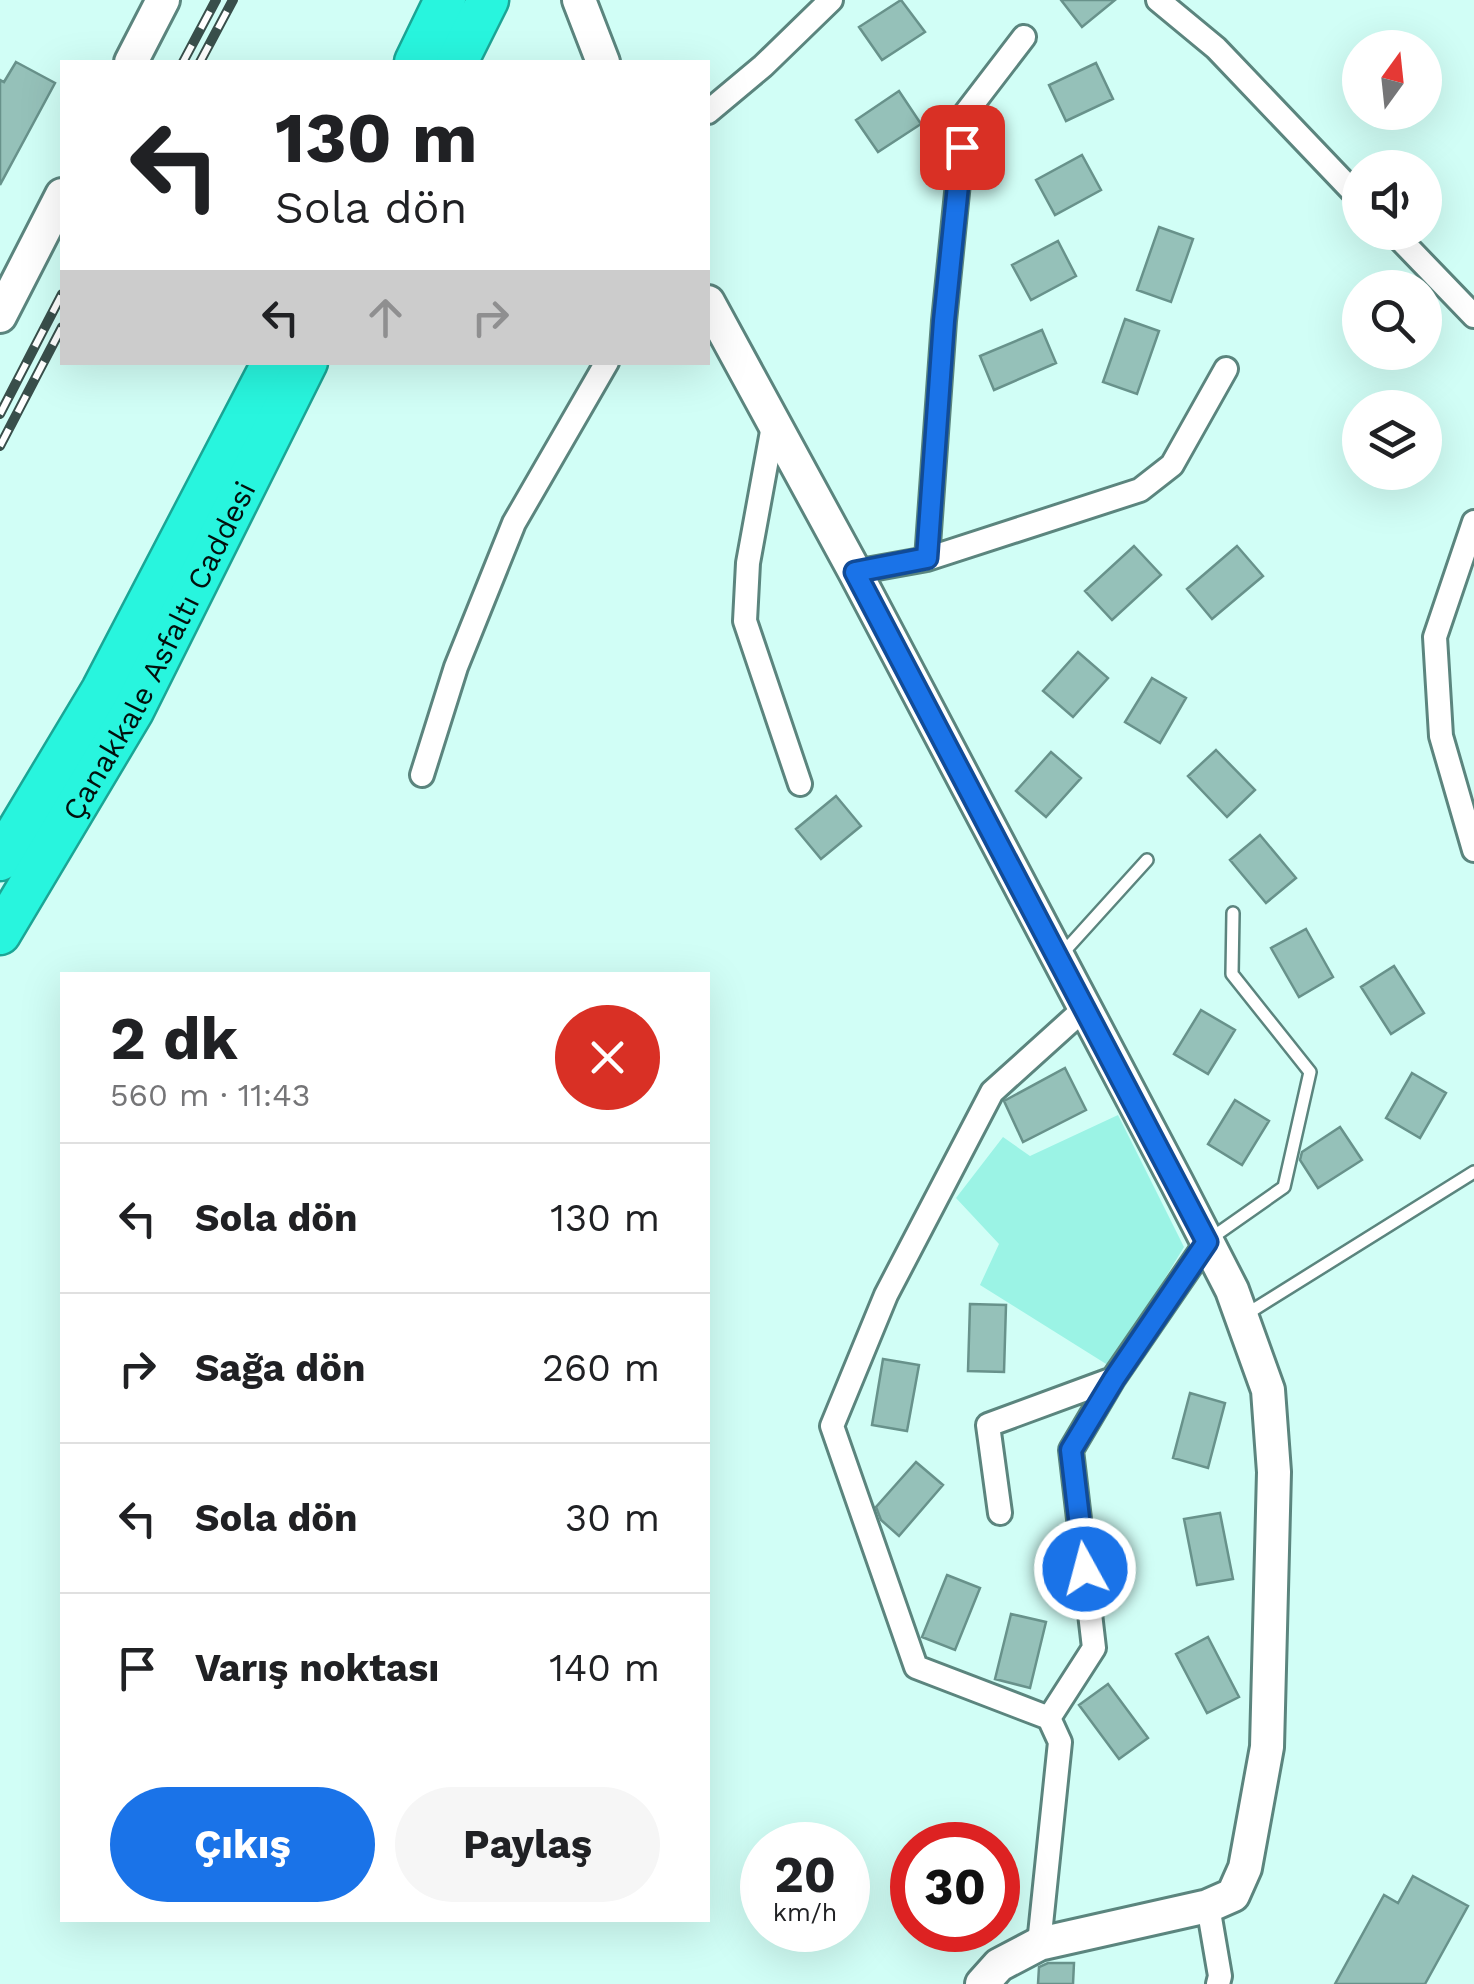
<!DOCTYPE html>
<html lang="tr">
<head>
<meta charset="utf-8">
<style>
  :root { --surface:#fff; --page:#f6f6f6; --text:#202124; --muted:#757577; --line:#e0e0e0; --accent:#1a73e8 }
  body { margin:0; font-family:"Work Sans",sans-serif; background:var(--page); color:var(--text); height:100vh; display:flex; flex-direction:column; font-size:38px; white-space:nowrap }
  * { box-sizing:border-box; margin:0 }
  p { font-size:32px; color:var(--muted) }
  .icon { flex:none; width:55px; height:55px; fill:none; stroke:currentColor; stroke-width:2; stroke-linecap:round; stroke-linejoin:round }
  .map { position:relative; flex:1; overflow:hidden }
  .sheet { position:absolute; left:60px; top:972px; width:650px; height:950px; display:flex; flex-direction:column; background:var(--surface); border-radius:0px; box-shadow:0 10px 40px #0002 }
  .sheet>* { flex:none }
  .banner { position:absolute; left:60px; top:60px; width:650px; height:305px; border-radius:0px; box-shadow:0 10px 40px #0002; background:#fff; color:var(--text); overflow:hidden }
  .needle { width:65px; rotate:15deg }
  .fabs { position:absolute; left:1342px; top:30px; display:grid; gap:20px }
  .fabs a { display:grid; place-items:center; width:100px; height:100px; border-radius:50%; background:var(--surface); box-shadow:0 10px 40px #0002; font-size:50px }
  .speed { position:absolute; left:740px; top:1822px; display:flex; gap:20px; font-size:50px; font-weight:700; text-align:center }
  .speed>* { display:grid; place-content:center; width:130px; height:130px; border-radius:50%; background:var(--surface); box-shadow:0 10px 40px #0002; line-height:1 }
  .speed small { font-size:25px; font-weight:400 }
  .speed .limit { border:15px solid #d22; background:#fff; color:#111 }
  .pin { position:absolute; display:grid; place-items:center; width:85px; height:85px; color:#fff; margin:-42px; border-radius:20px; box-shadow:0 5px 15px #0006 }
  .me { position:absolute; width:110px; margin:-55px; rotate:353deg; stroke-linejoin:round; filter:drop-shadow(0 0 8px #0008) }
  .turn { display:flex; align-items:center; gap:35px; height:210px; padding:0 50px; font-size:45px }
  .turn .icon { width:130px; height:130px; stroke-width:2.5 }
  .turn b { display:block; font-size:70px; line-height:85px }
  .lanes { display:flex; align-items:center; height:95px; padding:0 50px; background:#0003; justify-content:center; gap:50px; direction:ltr }
  .lanes .off { opacity:.35 }
  .round { display:grid; place-items:center; flex:none; width:105px; height:105px; border-radius:52px; background:var(--page) }
  .headline { display:flex; align-items:center; justify-content:space-between; height:170px; padding:0 50px }
  h1 { font-size:60px; font-weight:700; line-height:75px }
  .primary-button { display:flex; gap:20px; margin-top:auto; padding:20px 50px }
  .primary-button a { flex:1; height:115px; border-radius:60px; background:var(--accent); color:#fff; font-size:40px; font-weight:700; line-height:115px; text-align:center }
  .primary-button a+a { background:var(--page); color:var(--text) }
  ul { padding:0; list-style:none }
  li { display:flex; align-items:center; gap:30px; height:150px; padding:0 50px; border-top:2px solid var(--line) }
  li div { flex:1 }
  li b { display:block; font-size:38px }
  li em { font-style:normal }
  .map>svg:first-child { display:block }
  .green { fill:#9bf3e5 }
  .building { fill:#95c1b9; stroke:#68928b; stroke-width:2.5 }
  .lines { fill:none; stroke-linecap:round; stroke-linejoin:round }
  .lane-casing { stroke:#5b857e; stroke-width:16 }
  .street-casing { stroke:#5b857e; stroke-width:28 }
  .secondary-casing { stroke:#5b857e; stroke-width:38 }
  .highway-casing { stroke:#1ba595; stroke-width:45 }
  .lane { stroke:#fff; stroke-width:11 }
  .street { stroke:#fff; stroke-width:22 }
  .secondary { stroke:#fff; stroke-width:32 }
  .highway { stroke:#28f5de; stroke-width:40 }
  .rail-casing { stroke:#394f4b; stroke-width:10 }
  .rail { stroke:#fff; stroke-width:6; stroke-dasharray:19; stroke-linecap:butt }
  .route-casing { stroke:#114b97; stroke-width:25 }
  .route { stroke:#1a73e8; stroke-width:18 }
  .labels { text-anchor:middle; dominant-baseline:central; stroke-width:8; stroke-linejoin:round; paint-order:stroke }
  .street-label { font-size:30px; fill:#02100d; stroke:#fff }
</style>
</head>
<body>
<div class="map">
<svg width="1474" height="1984" viewBox="0 0 1474 1984">
  <rect width="100%" height="100%" fill="#d1fef6"/>
  <path class="green" d="M1118,1115L1184,1247L1111,1367L980,1285L999,1244L956,1198L1003,1137L1030,1156Z"/>
  <path class="building" d="M901,0L925,32L882,60L859,27Z
    M1061,0H1115L1082,27Z
    M16,62L55,83L0,185V80L4,82Z
    M1096,63L1113,99L1066,121L1049,85Z
    M899,91L921,124L878,152L856,120Z
    M1082,155L1101,190L1055,215L1036,180Z
    M1159,227L1193,239L1171,302L1137,290Z
    M1058,241L1076,276L1031,300L1012,265Z
    M1125,319L1159,331L1137,394L1103,382Z
    M1042,330L1056,363L994,390L980,356Z
    M1134,546L1161,575L1112,620L1085,591Z
    M1237,546L1263,576L1212,619L1187,589Z
    M1078,652L1108,678L1073,717L1043,691Z
    M1152,678L1186,698L1160,743L1125,722Z
    M1216,750L1255,790L1227,817L1188,776Z
    M1051,752L1081,778L1046,817L1016,791Z
    M836,796L861,826L821,859L796,829Z
    M1260,835L1296,878L1266,903L1230,860Z
    M1306,929L1333,977L1299,997L1271,948Z
    M1394,966L1424,1013L1391,1034L1361,987Z
    M1201,1010L1235,1030L1208,1074L1174,1054Z
    M1065,1068L1086,1110L1023,1142L1004,1101Z
    M1412,1073L1446,1093L1420,1138L1386,1118Z
    M1235,1100L1269,1121L1242,1165L1208,1144Z
    M1340,1127L1362,1160L1318,1188L1300,1160L1302,1152Z
    M970,1304L1006,1305L1004,1372L968,1371Z
    M883,1359L919,1365L907,1431L872,1425Z
    M1190,1393L1225,1403L1208,1468L1173,1458Z
    M916,1462L943,1485L899,1536L881,1520L876,1507Z
    M1220,1513L1233,1579L1197,1585L1184,1519Z
    M947,1575L980,1588L955,1650L922,1637Z
    M1011,1614L1046,1622L1030,1688L995,1679Z
    M1208,1637L1239,1697L1207,1713L1176,1654Z
    M1108,1684L1148,1738L1119,1759L1079,1705Z
    M1413,1876L1468,1906L1425,1984H1335L1384,1895L1398,1903Z
    M1048,1963H1074L1073,1984H1038L1039,1967Z"/>
  <g class="lines">
    <defs>
      <path id="lane" d="M1061,955L1147,860
        M1210,1239L1284,1187L1310,1072L1232,974L1233,913
        M1245,1315L1474,1172"/>
      <path id="street" d="M1158,0L1216,48L1360,199
        M708,112L763,66L831,0
        M1393,232L1474,316
        M773,426L748,563L745,621L800,784
        M1474,522L1435,637L1441,736L1474,850
        M927,559L944,321L965,114L1024,37
        M855,572L927,559L1140,490L1172,465L1226,369
        M422,775L456,667L514,523L607,362
        M1000,1513L988,1425L1113,1379
        M1049,1718L1094,1648L1071,1450L1113,1379L1207,1242
        M1208,1906L1220,1976L1218,1984
        M1039,1944L1060,1742L1049,1718L916,1667L832,1426L886,1295L992,1092L1085,1008"/>
      <path id="secondary" d="M579,0L603,62
        M131,62L163,0
        M708,302L855,572L1177,1183L1232,1290L1268,1390L1274,1472L1267,1747L1245,1868L1233,1895L1208,1906L1039,1944L999,1965L982,1984
        M0,316L62,195"/>
      <g id="highway">
        <path d="M415,62L445,0"/>
        <path d="M457,62L488,0"/>
        <path d="M0,860L102,690L273,362"/>
        <path id="s1" d="M0,934L133,711L307,362"/>
      </g>
    </defs>
    <use href="#lane" class="lane-casing"/>
    <use href="#street" class="street-casing"/>
    <use href="#secondary" class="secondary-casing"/>
    <use href="#highway" class="highway-casing"/>
    <use href="#lane" class="lane"/>
    <use href="#street" class="street"/>
    <use href="#secondary" class="secondary"/>
    <use href="#highway" class="highway"/>
    <defs>
      <path id="rail" d="M183,62L216,0
        M200,62L233,0
        M0,414L62,294
        M0,446L62,327"/>
    </defs>
    <use href="#rail" class="rail-casing"/>
    <use href="#rail" class="rail"/>
  </g>
  <g class="lines">
    <defs>
      <path id="route" d="M962,147L944,321L927,558L855,572L1207,1242L1114,1379L1071,1450L1085,1569"/>
    </defs>
    <use href="#route" class="route-casing"/>
    <use href="#route" class="route"/>
  </g>
  <g class="labels">
    <g class="street-label">
      <text stroke="none"><textPath href="#s1" startOffset="325">Çanakkale Asfaltı Caddesi</textPath></text>
    </g>
  </g>
</svg>
<div class="fabs">
<a><svg class="needle" viewBox="-14 -14 28 28"><path d="M0-13l5 13h-10z" fill="#e53935"/><path d="M0 13l5-13h-10z" fill="#757577"/></svg></a>
<a><svg class="icon" aria-label="sound" viewBox="0 0 24 24"><path d="M4 9h4l5-4v14l-5-4H4zM17 9q2 3 0 6"/></svg></a>
<a><svg class="icon" aria-label="search" viewBox="0 0 24 24"><circle cx="10" cy="10" r="6"/><path d="M15 15l6 6"/></svg></a>
<a><svg class="icon" aria-label="layers" viewBox="0 0 24 24"><path d="M12 4l9 5-9 5-9-5zM3 14l9 5 9-5"/></svg></a>
</div>
<div class="speed"><div>20<small>km/h</small></div><div class="limit">30</div></div>
<div class="pin" style="left:962px;top:147px;background:#d93025"><svg class="icon" aria-label="arrive" viewBox="0 0 24 24"><path d="M6 21V4h12l-3 4 3 4H6"/></svg></div>
<svg class="me" style="left:1085px;top:1569px" viewBox="-20 -20 40 40"><circle r="17" fill="#1a73e8" stroke="#fff" stroke-width="3"/><path d="M0-11L8 9 0 5-8 9z" fill="#fff"/></svg>
<div class="banner">
<div class="turn"><svg class="icon" aria-label="left" viewBox="0 0 24 24"><path d="M17 20v-9H6M10 6l-5 5 5 5"/></svg><div><b>130 m</b>Sola dön</div></div>
<div class="lanes"><svg class="icon" aria-label="left" viewBox="0 0 24 24"><path d="M17 20v-9H6M10 6l-5 5 5 5"/></svg><svg class="icon off" aria-label="ahead" viewBox="0 0 24 24"><path d="M12 20V5M6 11l6-6 6 6"/></svg><svg class="icon off" aria-label="right" viewBox="0 0 24 24"><path d="M7 20v-9h11M14 6l5 5-5 5"/></svg></div>
</div>
<section class="sheet">
<div class="headline"><div><h1>2 dk</h1><p>560 m · 11:43</p></div><a class="round" style="background:#d93025;color:#fff"><svg class="icon" aria-label="close" viewBox="0 0 24 24"><path d="M6 6l12 12M18 6L6 18"/></svg></a></div>
<ul>
<li><svg class="icon" aria-label="left" viewBox="0 0 24 24"><path d="M17 20v-9H6M10 6l-5 5 5 5"/></svg><div><b>Sola dön</b></div><em>130 m</em></li>
<li><svg class="icon" aria-label="right" viewBox="0 0 24 24"><path d="M7 20v-9h11M14 6l5 5-5 5"/></svg><div><b>Sağa dön</b></div><em>260 m</em></li>
<li><svg class="icon" aria-label="left" viewBox="0 0 24 24"><path d="M17 20v-9H6M10 6l-5 5 5 5"/></svg><div><b>Sola dön</b></div><em>30 m</em></li>
<li><svg class="icon" aria-label="arrive" viewBox="0 0 24 24"><path d="M6 21V4h12l-3 4 3 4H6"/></svg><div><b>Varış noktası</b></div><em>140 m</em></li>
</ul>
<div class="primary-button"><a>Çıkış</a><a>Paylaş</a></div>
</section>
</div>
</body>
</html>
